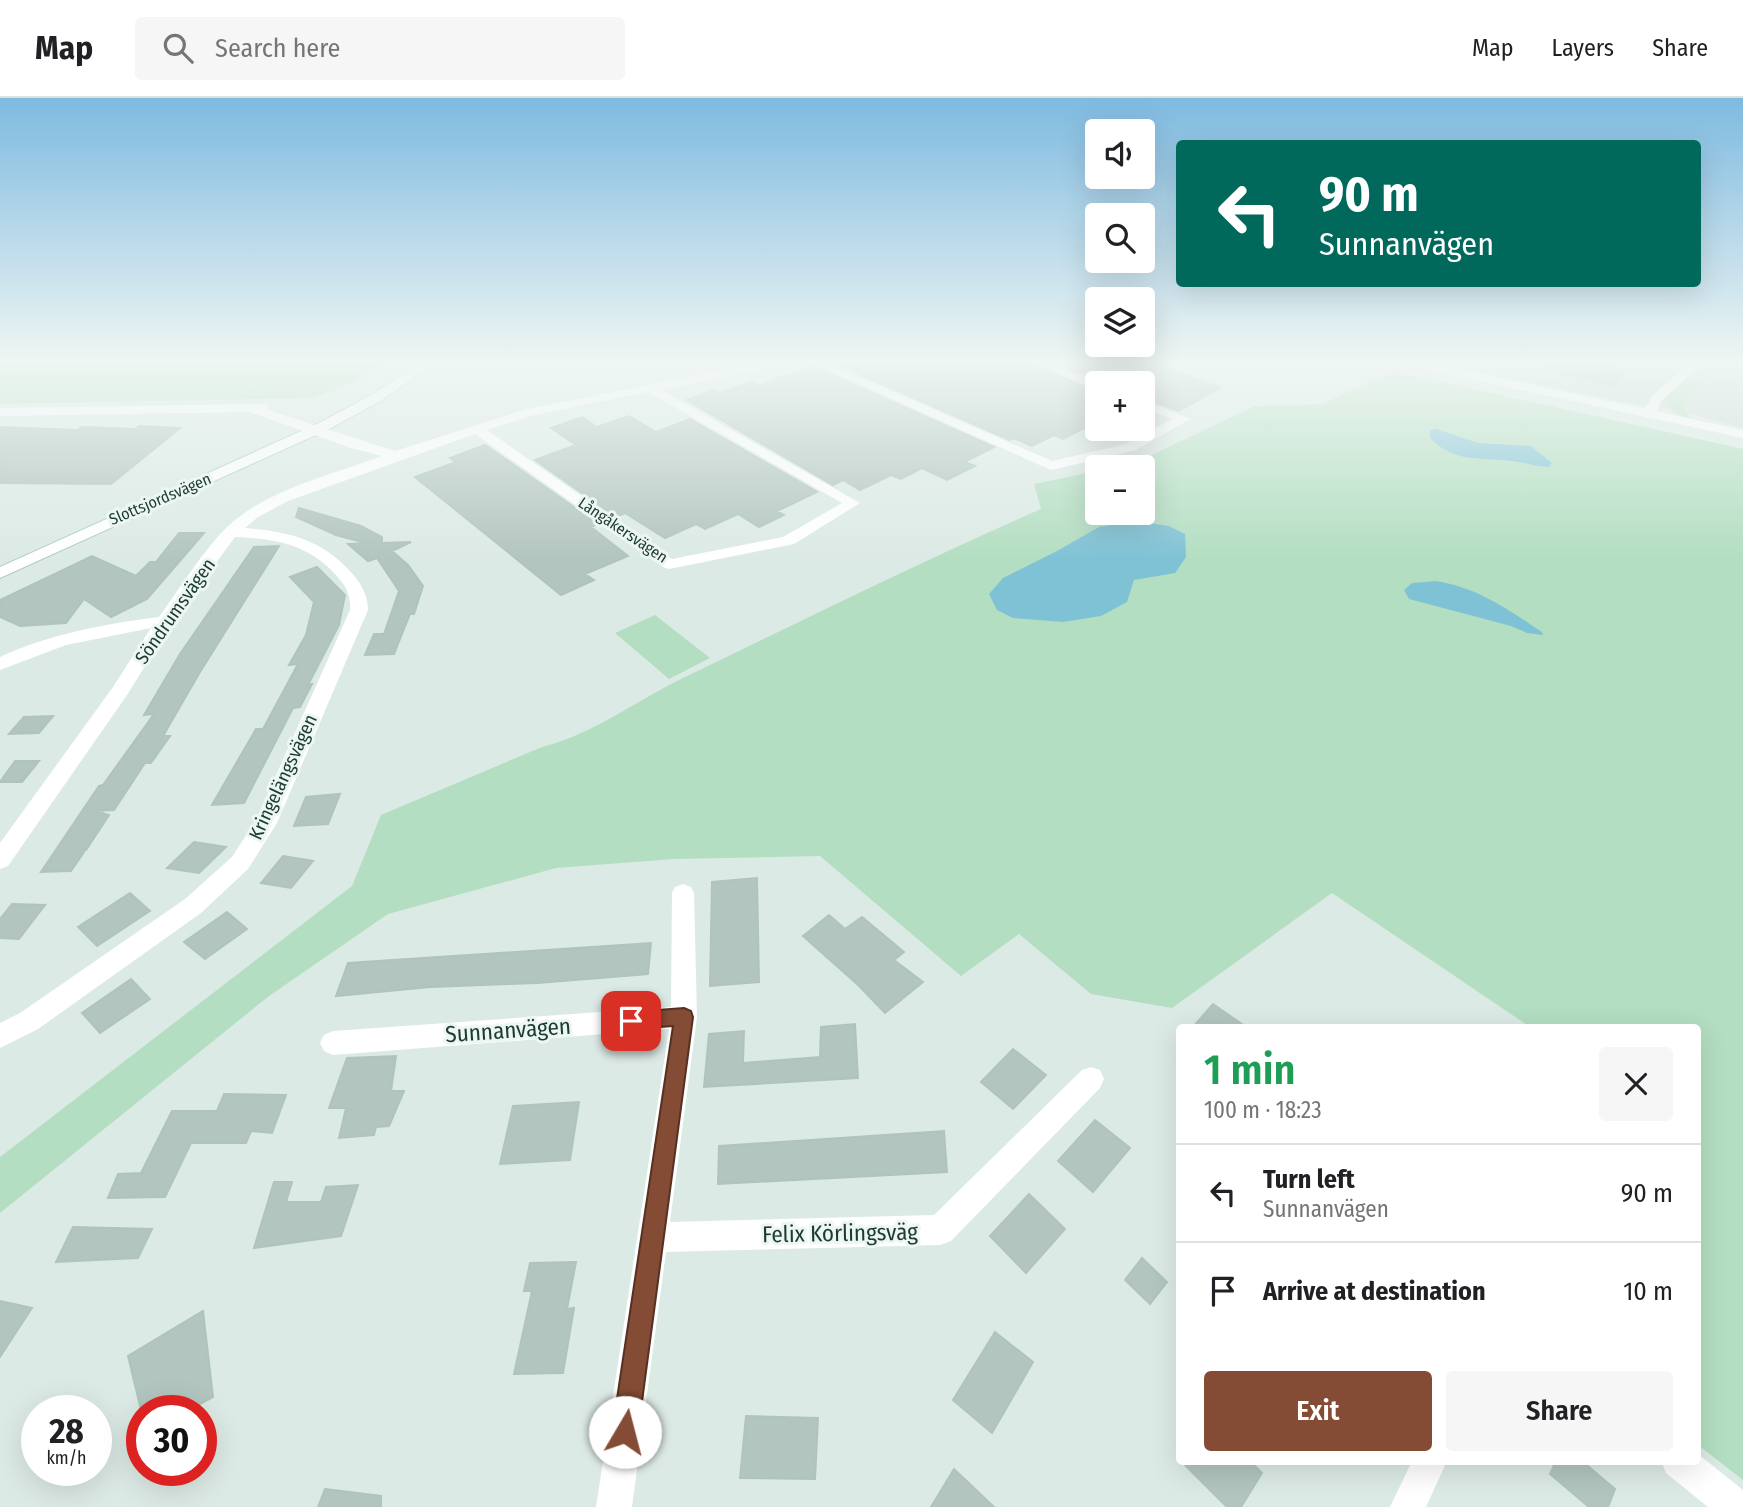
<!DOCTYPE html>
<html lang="en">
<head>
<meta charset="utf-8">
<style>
  :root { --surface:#fff; --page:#f6f6f6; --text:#202124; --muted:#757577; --line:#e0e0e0; --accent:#844c34 }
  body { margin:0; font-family:"Fira Sans Condensed",sans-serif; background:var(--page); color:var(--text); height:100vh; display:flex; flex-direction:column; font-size:26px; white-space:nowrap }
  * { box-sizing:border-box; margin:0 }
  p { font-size:23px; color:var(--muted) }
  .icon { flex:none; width:38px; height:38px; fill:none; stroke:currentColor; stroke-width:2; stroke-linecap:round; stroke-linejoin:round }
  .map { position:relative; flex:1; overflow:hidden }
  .drawer { position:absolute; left:1176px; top:926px; width:525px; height:441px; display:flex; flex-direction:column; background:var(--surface); border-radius:7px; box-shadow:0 7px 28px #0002 }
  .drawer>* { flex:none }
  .top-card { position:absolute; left:1176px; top:42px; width:525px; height:147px; border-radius:7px; box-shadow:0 7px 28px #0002; background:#00695c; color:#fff; overflow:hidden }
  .controls { position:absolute; left:1085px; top:21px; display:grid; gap:14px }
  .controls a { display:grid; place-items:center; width:70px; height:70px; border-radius:7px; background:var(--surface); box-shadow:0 7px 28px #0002; font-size:35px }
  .speed { position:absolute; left:21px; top:1297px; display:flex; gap:14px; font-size:35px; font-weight:700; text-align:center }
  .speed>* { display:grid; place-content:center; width:91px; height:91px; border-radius:50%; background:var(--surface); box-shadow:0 7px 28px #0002; line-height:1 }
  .speed small { font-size:18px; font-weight:400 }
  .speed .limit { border:10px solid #d22; background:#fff; color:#111 }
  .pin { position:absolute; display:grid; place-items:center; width:60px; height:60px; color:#fff; margin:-30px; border-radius:14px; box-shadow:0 4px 10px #0006 }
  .me { position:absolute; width:77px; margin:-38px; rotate:8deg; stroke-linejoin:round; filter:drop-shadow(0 0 5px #0008) }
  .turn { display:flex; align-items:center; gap:24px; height:147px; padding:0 28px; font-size:32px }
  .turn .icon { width:91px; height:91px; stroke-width:2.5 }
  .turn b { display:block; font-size:49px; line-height:60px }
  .round { display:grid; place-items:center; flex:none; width:74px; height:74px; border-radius:7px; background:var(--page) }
  .overview { display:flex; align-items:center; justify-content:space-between; height:119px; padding:0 28px }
  h1 { font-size:42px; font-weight:600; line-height:52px; color:#1e9e55 }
  .cta { display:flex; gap:14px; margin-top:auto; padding:14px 28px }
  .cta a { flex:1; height:80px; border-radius:7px; background:var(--accent); color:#fff; font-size:28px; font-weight:600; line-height:80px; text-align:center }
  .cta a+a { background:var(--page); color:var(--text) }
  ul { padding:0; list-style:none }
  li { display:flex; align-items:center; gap:21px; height:98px; padding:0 28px; border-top:2px solid var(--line) }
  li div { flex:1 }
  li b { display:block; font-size:26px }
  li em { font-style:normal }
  header { display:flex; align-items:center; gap:42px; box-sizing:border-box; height:98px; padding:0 35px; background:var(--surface); border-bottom:2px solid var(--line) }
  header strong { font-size:33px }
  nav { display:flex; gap:38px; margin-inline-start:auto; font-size:24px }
  .search { width:490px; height:63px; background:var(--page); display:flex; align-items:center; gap:18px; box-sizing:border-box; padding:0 24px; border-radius:7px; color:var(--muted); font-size:26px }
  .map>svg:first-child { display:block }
  .built { fill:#cbdad4 }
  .green { fill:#b3dec1 }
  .water { fill:#7fc2d5 }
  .building { fill:#b2c5be; stroke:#afc4bd; stroke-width:2 }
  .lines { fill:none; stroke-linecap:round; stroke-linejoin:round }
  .secondary-casing { stroke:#afcbc2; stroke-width:2 }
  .minor { fill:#fff; fill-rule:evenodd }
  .tertiary { fill:#fff; fill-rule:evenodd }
  .secondary { fill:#fff; fill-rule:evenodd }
  .route { fill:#844c34; stroke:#563122; stroke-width:2 }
  .labels { text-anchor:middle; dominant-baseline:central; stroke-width:6; stroke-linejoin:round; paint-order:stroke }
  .far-street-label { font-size:16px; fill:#1d3a34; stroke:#edf7f2 }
  .street-label { font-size:19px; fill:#1d3a34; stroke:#edf7f2 }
  .near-street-label { font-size:23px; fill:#1d3a34; stroke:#edf7f2 }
</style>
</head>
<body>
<header>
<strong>Map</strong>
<div class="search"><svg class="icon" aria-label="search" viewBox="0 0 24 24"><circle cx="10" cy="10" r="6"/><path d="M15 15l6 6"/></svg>Search here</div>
<nav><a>Map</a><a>Layers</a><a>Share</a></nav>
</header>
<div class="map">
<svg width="1743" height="1409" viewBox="0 0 1743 1409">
  <rect width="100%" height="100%" fill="#dceae5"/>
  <path class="built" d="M1435,265H1743V330L1669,310L1623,304Z"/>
  <path class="green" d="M0,265H387L355,284L313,300L0,306Z
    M1392,273L1743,351V1382L1698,1347V929H1530L1332,795L1172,910L1091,896L1019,836L961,878L820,758L674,761L556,770L388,816L269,898L0,1115V1059L352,788L381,717L542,649C594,636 637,602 685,579C803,522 920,464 1041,411L1034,386L1097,373V415H1143V369H1116L1135,365L1255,308L1322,306Z
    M1691,279L1707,281L1683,304V309L1691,321L1675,315L1664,306L1668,297Z
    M655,517L710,560L669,581L615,535Z"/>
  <path class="water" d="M1436,331L1478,345L1531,348L1552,365L1549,369C1536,369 1524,364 1511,363C1479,359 1454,365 1430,340V332Z
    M1135,423L1169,428L1185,436L1186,459L1175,475L1134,482L1127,504L1101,518L1063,524L1013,520L997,512L989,496L1003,480L1057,453L1099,429Z
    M1436,483C1479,490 1507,511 1542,534L1543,537L1527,535L1511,528L1409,501L1404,492L1412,485Z"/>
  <path class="building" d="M834,265H1030L1097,294V334L1086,329L1063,341L1054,337L1032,348L1013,340L1010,342Z
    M1056,265H1155L1220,290L1179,313L1143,300V285H1104Z
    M1546,265H1593L1623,271L1616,288L1545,272Z
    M812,268L994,349L964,364L975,368L947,382L922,370L901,381L891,377L860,392L843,382L833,387L687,302L714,292L720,295L751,284L759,288Z
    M629,318L656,334L690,321L817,394L777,413L784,417L759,429L738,416L705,431L696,426L665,440L625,415L616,419L535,362L576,347L551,330L582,319L597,329Z
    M139,328L180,330L111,386L0,385V329L78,332L82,329L135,331Z
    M485,347L598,426L591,429L628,458L585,476L594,482L561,497L415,379L456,364L450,360Z
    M299,410L361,428L382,439V445L411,444L392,453L408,467L423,488L414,516H410L394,556L365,557L374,536H384L399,493L377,460L368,463L348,446L366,445L336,437L296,419Z
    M179,435H204L147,501L111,519L84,501L66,525L20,528L0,519V502L92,458L136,478L150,464H156Z
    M279,448L200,574L163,638H170L151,665H145L114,712L95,713L109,717L86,752L79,750L84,754L71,773L41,774L99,688L103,687L154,616L144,617L180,556L254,449Z
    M317,469L345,497L339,527L308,587L312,586L300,609L293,610L244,705L212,707L256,631H263L298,566L289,567L306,537L314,504L290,479Z
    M53,618L39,635L9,636L24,619Z
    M15,663H39L22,684H0Z
    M340,696L328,726L294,728L306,699Z
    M194,744L226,749L199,775L167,770Z
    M283,758L313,763L291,790L261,785Z
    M757,780L759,884L710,888L712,784Z
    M130,795L150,813L97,848L78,829Z
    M12,806L45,807L19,841L0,840V821Z
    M227,814L247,831L205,861L184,844Z
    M829,817L845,831L862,819L904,854L894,862L923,884L885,915L857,886L803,838Z
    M651,845L648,876L538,885L430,889L336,898L348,865Z
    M131,881L150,901L100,935L82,915Z
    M1213,906L1246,929H1193Z
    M855,926L858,980L704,989L709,936L744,933L743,965L820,959L821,929Z
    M1013,951L1046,977L1013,1011L981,984Z
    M396,958L391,993H404L389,1028L376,1029L374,1037L339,1040L346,1010H329L347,960Z
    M224,996L286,997L272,1035L251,1033L246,1045H191L165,1099L108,1100L118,1076L141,1075L172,1013H217Z
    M579,1004L570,1062L500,1066L513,1008Z
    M1095,1022L1130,1050L1093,1094L1058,1063Z
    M944,1033L947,1074L718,1086L719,1048Z
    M274,1084H292L286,1104H321L326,1089L358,1087L341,1138L254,1150Z
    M1029,1096L1065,1131L1026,1175L990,1138Z
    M73,1129L152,1131L138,1160L56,1164Z
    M1142,1160L1167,1184L1150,1206L1125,1182Z
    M576,1164L567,1211L574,1210L563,1275L514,1276L532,1193H524L530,1165Z
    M0,1203L32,1210L0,1259Z
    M203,1213L213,1299L189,1312H141L128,1258Z
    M995,1234L1033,1264L992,1335L953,1302Z
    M746,1318L818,1320L815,1381L740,1380Z
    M1181,1363H1250L1262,1375L1241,1409H1227Z
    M1556,1363H1582L1615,1391L1608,1409H1589L1550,1376Z
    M954,1371L994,1409H931Z
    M325,1391L381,1398V1409H318Z"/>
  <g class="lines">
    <defs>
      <path id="secondary" d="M420,265H434L382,302L329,331L0,480V469L319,325L373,296Z"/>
    </defs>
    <use href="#secondary" class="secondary-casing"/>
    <path class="minor" d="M757,265H780L774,269L661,292L860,405L794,446L669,471L663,469L475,336L288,403L258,419L245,430C286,433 321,441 350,473C360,484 368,496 368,512L277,725L248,771L201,815L38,931L0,950V925L20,915L185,801L232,759L256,722L350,512C351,497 346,488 336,477C308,446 276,441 235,439L172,525L127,597L8,768L0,771V745L113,589L151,530L66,547L0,572V559C50,536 104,526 159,519C178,493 205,450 227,429C268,391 331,377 382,358L351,350L250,314L0,318V310L263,306L268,307V312L395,353L527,311ZM648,294L842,405L783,439L672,461L487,332L530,318Z
      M812,265H828L1052,363L1126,346L1172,321L1143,310V302L1190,321L1136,352L1051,372Z
      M1032,265H1049L1101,285H1097V292L1093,291Z
      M1690,265H1703L1662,302L1654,319H1644L1642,316L1653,297Z
      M683,786L691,789L694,795L697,919L670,1124L934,1117L1082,972L1091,969L1100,972L1104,981L1100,990L951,1143L940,1147L666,1154L632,1409H596L669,931L333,957L324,953L320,945L324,937L333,933L671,909L672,795L675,789Z
      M1698,1356L1743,1392V1409H1708L1666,1375L1661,1363H1698Z
      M1412,1363H1447L1426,1409H1390Z"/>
    <path class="tertiary" d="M1409,265H1431L1743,332V340L1415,269Z"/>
    <use href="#secondary" class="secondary"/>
  </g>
  <linearGradient id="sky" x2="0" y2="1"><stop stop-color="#7ebae0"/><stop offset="0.57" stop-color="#eff6f3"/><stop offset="1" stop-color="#eff6f3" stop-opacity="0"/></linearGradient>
  <rect width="1743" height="462" fill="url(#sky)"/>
  <path class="route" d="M684,910L691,913L693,919L638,1334L634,1343L625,1347L616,1343L612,1334L673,928L631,931L624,929L621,923L624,917L631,914Z"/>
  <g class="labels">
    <g class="far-street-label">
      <text transform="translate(160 401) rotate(-23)">Slottsjordsvägen</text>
      <text transform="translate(623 432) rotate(34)">Långåkersvägen</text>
    </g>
    <g class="street-label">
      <text transform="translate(175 513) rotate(-55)">Söndrumsvägen</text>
      <text transform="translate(283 679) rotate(-65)">Kringelängsvägen</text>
    </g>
    <g class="near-street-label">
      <text transform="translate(508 932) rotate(-4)">Sunnanvägen</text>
      <text transform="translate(840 1135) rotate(-1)">Felix Körlingsväg</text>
    </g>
  </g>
</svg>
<div class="controls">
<a><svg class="icon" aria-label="sound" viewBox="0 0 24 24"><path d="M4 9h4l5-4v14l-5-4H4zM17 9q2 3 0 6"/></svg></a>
<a><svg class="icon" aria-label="search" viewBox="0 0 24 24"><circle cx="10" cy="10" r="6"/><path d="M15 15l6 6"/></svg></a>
<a><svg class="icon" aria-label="layers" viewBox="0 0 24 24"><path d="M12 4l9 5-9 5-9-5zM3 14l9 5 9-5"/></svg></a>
<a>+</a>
<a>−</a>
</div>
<div class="speed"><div>28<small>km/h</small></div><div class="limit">30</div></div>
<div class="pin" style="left:631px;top:923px;background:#d93025"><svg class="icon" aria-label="arrive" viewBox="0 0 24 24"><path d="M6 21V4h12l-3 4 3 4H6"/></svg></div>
<svg class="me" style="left:625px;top:1334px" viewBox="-20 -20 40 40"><circle r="19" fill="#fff"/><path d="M0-13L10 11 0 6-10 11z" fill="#844c34"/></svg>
<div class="top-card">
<div class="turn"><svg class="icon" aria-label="left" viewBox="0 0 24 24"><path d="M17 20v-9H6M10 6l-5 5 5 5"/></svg><div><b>90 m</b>Sunnanvägen</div></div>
</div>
<section class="drawer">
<div class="overview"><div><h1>1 min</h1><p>100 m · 18:23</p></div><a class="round"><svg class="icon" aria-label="close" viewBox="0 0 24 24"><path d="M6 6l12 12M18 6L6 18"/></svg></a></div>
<ul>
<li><svg class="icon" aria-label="left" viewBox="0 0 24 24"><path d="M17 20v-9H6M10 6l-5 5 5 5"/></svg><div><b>Turn left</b><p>Sunnanvägen</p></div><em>90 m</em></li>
<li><svg class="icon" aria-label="arrive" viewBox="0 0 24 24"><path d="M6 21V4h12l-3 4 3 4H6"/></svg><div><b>Arrive at destination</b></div><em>10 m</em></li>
</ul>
<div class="cta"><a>Exit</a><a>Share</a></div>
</section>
</div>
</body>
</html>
